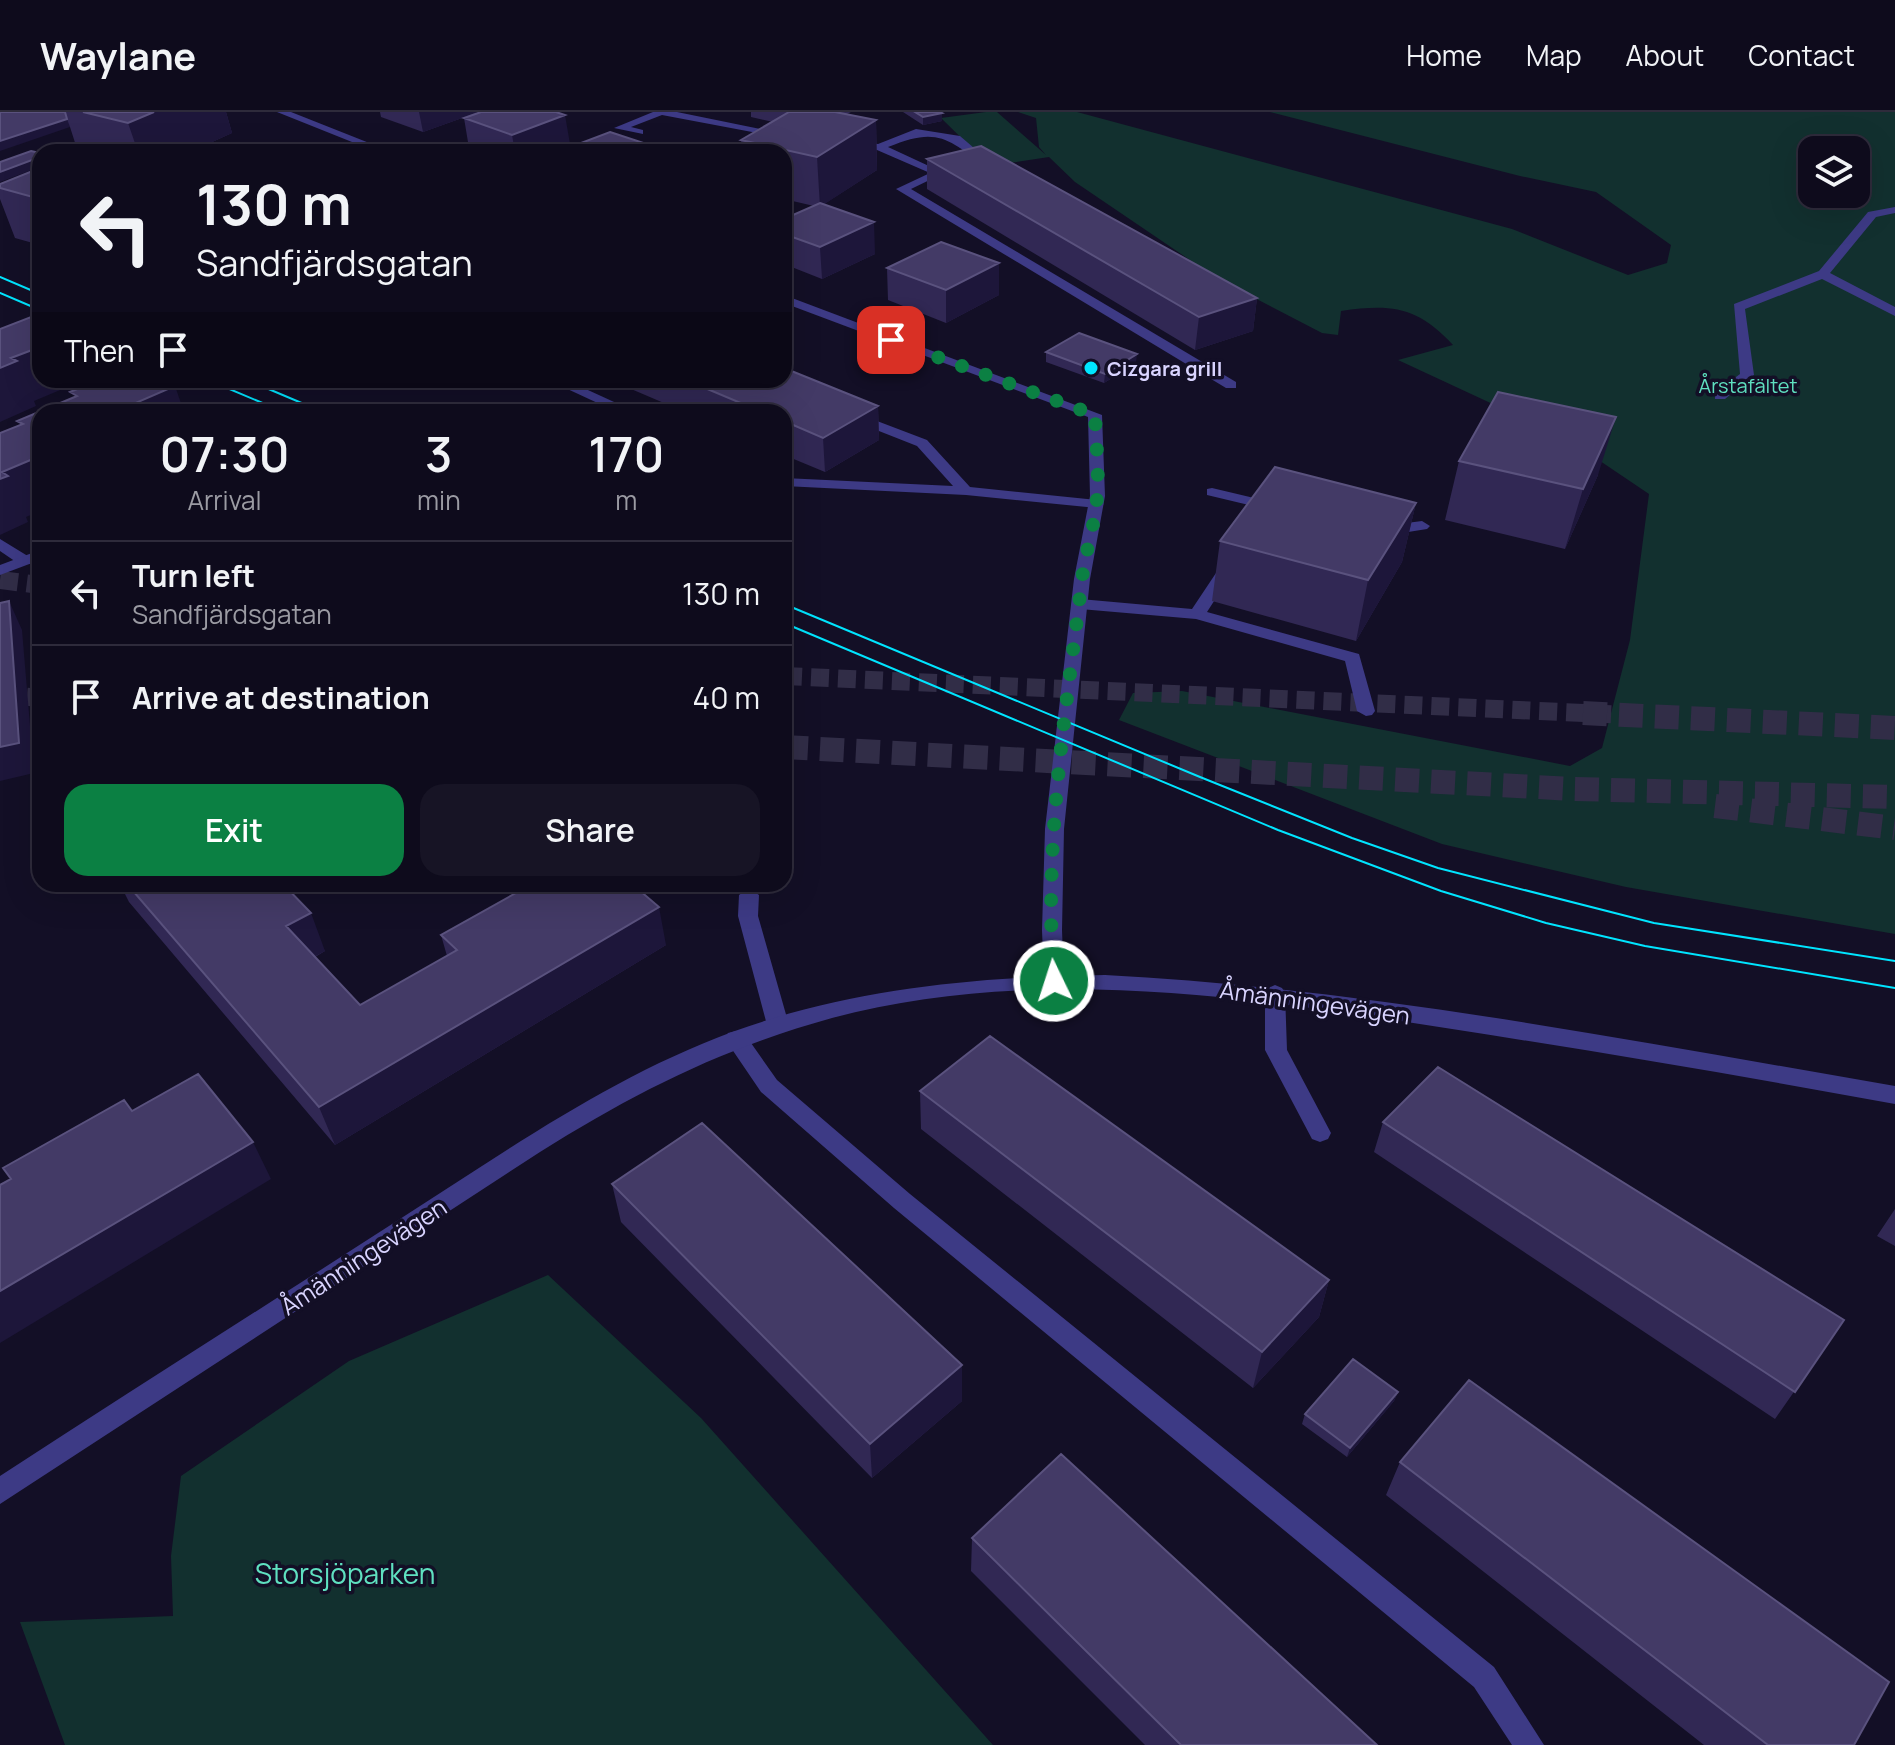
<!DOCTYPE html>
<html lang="en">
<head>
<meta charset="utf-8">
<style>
  :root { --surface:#0e0b1c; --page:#171425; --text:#f1f3f6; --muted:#9b9ba3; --line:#2e2b3b; --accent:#0b8043 }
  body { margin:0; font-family:Manrope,sans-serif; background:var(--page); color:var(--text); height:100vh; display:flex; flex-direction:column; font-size:30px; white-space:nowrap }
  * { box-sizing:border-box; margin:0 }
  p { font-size:26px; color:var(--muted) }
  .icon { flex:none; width:44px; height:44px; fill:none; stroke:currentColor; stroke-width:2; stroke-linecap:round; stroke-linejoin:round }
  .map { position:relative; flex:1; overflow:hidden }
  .side { position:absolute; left:32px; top:292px; width:760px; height:488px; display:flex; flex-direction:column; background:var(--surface); border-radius:24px; box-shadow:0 8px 32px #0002,0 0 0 2px var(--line) }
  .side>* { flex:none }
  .banner { position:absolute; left:32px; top:32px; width:760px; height:244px; border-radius:24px; box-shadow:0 8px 32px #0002,0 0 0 2px var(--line); background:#0e0b1c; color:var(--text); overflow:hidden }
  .fabs { position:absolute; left:1798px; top:24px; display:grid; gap:16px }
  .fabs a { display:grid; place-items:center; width:72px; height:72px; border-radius:16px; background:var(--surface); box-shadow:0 8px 32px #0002,0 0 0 2px var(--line); font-size:40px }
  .pin { position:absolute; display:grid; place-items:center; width:68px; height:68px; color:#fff; margin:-34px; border-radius:16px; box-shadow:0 4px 12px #0006 }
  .me { position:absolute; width:88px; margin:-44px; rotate:356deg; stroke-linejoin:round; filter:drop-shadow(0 0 6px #0008) }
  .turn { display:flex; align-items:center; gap:28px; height:168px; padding:0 32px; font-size:36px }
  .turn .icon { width:104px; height:104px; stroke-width:2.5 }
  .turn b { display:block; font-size:56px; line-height:68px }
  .then { display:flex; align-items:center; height:76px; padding:0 32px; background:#0003; gap:16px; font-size:30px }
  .eta { display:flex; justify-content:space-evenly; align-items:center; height:136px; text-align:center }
  .eta b { font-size:48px; font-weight:600; line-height:56px }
  .cta { display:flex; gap:16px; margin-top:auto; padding:16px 32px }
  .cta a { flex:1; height:92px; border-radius:24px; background:var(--accent); color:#fff; font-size:32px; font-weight:600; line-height:92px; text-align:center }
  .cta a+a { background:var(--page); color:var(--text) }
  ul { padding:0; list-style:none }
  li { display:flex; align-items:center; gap:24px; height:104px; padding:0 32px; border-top:2px solid var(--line) }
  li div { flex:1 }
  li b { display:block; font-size:30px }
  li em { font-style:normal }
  header { display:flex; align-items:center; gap:48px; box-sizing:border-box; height:112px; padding:0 40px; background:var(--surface); border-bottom:2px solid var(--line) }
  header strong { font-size:38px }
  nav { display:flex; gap:44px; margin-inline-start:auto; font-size:28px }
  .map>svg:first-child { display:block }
  .green { fill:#12302f; fill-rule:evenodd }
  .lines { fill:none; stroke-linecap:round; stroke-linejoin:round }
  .motorway-tunnel-far1 { stroke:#312d47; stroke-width:18; stroke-dasharray:18 9; stroke-linecap:butt }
  .motorway-tunnel { stroke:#312d47; stroke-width:24; stroke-dasharray:24 12; stroke-linecap:butt }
  .service { fill:#3d3a85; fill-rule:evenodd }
  .minor { fill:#3d3a85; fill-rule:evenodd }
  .tertiary { fill:#3d3a85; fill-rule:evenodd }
  .tram { stroke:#00e5ff; stroke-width:2 }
  .wall { fill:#312854 }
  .shaded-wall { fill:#1d163a }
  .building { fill:#433a66; stroke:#5a527e; stroke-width:2 }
  .route { stroke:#0b8043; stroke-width:14; stroke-dasharray:0 25.2 }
  .poi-dot { fill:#00e5ff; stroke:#130f26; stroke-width:3 }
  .labels { text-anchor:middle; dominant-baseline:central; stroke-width:7; stroke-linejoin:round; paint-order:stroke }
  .far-poi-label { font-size:20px; font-weight:bold; fill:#d9d4ff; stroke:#130f26; text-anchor:start }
  .far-park-label { font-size:20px; fill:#5fe0c0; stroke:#130f26 }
  .street-label { font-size:24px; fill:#d9d4ff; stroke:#130f26 }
  .near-park-label { font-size:28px; fill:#5fe0c0; stroke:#130f26 }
</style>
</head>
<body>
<header>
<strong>Waylane</strong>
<nav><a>Home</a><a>Map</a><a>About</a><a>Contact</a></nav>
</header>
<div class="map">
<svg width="1895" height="1633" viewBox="0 0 1895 1633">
  <rect width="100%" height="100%" fill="#130f26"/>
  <path class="green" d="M986,0H997L1046,43L1039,35L1036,6L1018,0H1077L1512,117L1628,163L1667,151L1671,133L1596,80L1520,64L1270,0H1895V822L1626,775L1442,732L1119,608L1133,581L1182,579L1570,654L1602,636L1630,528L1649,382L1566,326L1398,248L1453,233C1417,194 1391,192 1341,199L1338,223L1322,221L1218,167L1075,70L1049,45L990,54L941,6ZM1812,38H1856V82H1812Z
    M548,1163L701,1306L993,1633H65L20,1510L173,1504L171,1444L181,1364L349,1249Z"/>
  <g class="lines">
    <path class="motorway-tunnel-far1" d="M0,468L40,473
      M784,564L1626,603
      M0,582L40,586"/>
    <path class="motorway-tunnel" d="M1583,601L1895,616
      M784,635L1574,677L1895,685
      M1715,694L1895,716"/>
    <path class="service" d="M653,0H677L789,23L784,26L662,3L631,15L643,18V22L614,16Z
      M916,17L960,24L995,54L986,56C948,25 936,15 888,35L944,61L911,77L1236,270V276H1226L896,77L930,61L877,38L847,32L852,29L878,32Z
      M1895,95V101L1876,105L1830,161L1895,195V204L1822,167L1745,197L1754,263L1725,287H1715V281L1740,262L1734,192L1819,159L1868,100Z
      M548,268H566L636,300H617Z
      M856,301L927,328L970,375L1097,388L1104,392L1097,396L966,383L784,374V366L953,374L917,334L851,308V302Z
      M1212,376L1279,392L1281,395L1274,399L1207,383V377Z
      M1422,409L1430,414L1427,417L1383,424L1375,419L1383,414Z
      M0,427L31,446V452H19L0,439Z
      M1228,450L1236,455L1207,500L1359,542L1375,599L1372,603L1366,604L1357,599L1345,549L1196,507L1080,497L1072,492L1080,487L1192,497L1222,452Z
      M749,776L759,783L758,804L789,913L785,919H771L767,913L738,804L739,783Z
      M1275,873L1282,876L1285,881L1287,938L1331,1021L1328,1027L1320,1030L1312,1027L1265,938V881L1268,876Z"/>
    <path class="minor" d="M277,0H291L392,40H377Z
      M784,183L1102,303L1105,384L1090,467L1064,717L1062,818L1064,869L1061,874H1047L1044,869L1042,818L1045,717L1074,467L1090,384L1088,305L784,191Z
      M40,438V448L0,463V453Z
      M736,919L744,921L777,968L910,1082L1494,1555L1544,1633H1512L1474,1575L894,1096L761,980L725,927L728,921Z"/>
    <path class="tertiary" d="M1105,863C1370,877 1634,929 1895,974V992C1748,965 1600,940 1452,917C1249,885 1034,852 832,906C723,936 634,981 540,1040L0,1392V1364C134,1277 268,1192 403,1105C509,1037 613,964 732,920C853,876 978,865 1105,863Z"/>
    <path class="tram" d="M0,165L40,182
      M0,181L40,198
      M208,268L284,300
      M247,268L323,300
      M784,492L1200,665L1352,726L1438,756L1654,811L1895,849
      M784,511L1278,718L1441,779L1546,811L1645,834L1895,876"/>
  </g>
  <path class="wall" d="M0,0H226L232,21L190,40H78L70,15Z
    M380,0H476V1L423,20L381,5Z
    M751,0H851L847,2L876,8L877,58L824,92L875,142L822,167L784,152V107L814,94L784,87V40H742L741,28L773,10L751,5Z
    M903,0H940L942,9L923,13Z
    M464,6L570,32L550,40H481L469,36Z
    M927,47L1257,186L1253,219L1195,238L927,77Z
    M40,56V133L15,126L0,87V72Z
    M999,151V183L946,211L888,188L887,156Z
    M1046,240L1136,251L1104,271L1046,250Z
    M610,268H784L878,294L879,328L825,360L784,343V300H685Z
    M1459,349L1598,363L1565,437L1445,408Z
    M1416,391L1402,450L1356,529L1212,489L1220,429Z
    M120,772H283L325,839L315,845L360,893L447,844L441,823L559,780L666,833L335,1033L129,790Z
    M920,979L1329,1168L1319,1205L1253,1276L921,1017Z
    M1383,1010L1844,1208L1775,1307L1374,1040Z
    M612,1072L962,1289L872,1366L621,1110Z
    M1895,1097V1134L1877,1124Z
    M1398,1280L1394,1289L1347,1345L1302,1312L1305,1302Z
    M1400,1350L1854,1633H1704L1386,1383Z
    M972,1426L1377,1633H1145L971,1459Z"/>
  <path class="shaded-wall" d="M154,0H226L232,21L190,40H138L128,11Z
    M419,0H476V1L423,20Z
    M942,1V9L923,13V5Z
    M565,3L570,32L550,40H515L512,23Z
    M67,7L70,15L0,39V29Z
    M876,8L877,58L820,95L817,45Z
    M40,45V55L0,70V60Z
    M874,110L875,142L822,167L820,135Z
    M999,151V183L946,211V178Z
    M1257,186L1253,219L1195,238L1199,205Z
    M40,235V268H84L34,289L36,294L0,310V257L11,246Z
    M1137,242L1136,251L1104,271L1105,262Z
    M175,274L184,300H118L117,299Z
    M878,294L879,328L825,360L823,326Z
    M1616,305L1598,363L1565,437L1583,377Z
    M40,344V399L26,405L28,410L0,423V367L2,360Z
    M1416,391L1402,450L1356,529L1368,468Z
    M9,489L22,518L34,661L0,669V635Z
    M659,795L666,833L335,1033L319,995Z
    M311,801L325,839L301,852L286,814Z
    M253,1030L271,1067L0,1231V1179Z
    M1329,1168L1319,1205L1253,1276L1262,1240Z
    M962,1253V1289L872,1366L870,1332Z
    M1398,1280L1394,1289L1347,1345L1350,1336Z"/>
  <path class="building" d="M0,0H65L67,7L0,29Z
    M83,0H154L128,11Z
    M481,0H556L565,3L512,23L464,6Z
    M789,0H835L876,8L817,45L741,28Z
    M915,0H940L942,1L923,5Z
    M610,20L665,38L660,40L560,39Z
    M99,31L134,40H78Z
    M981,34L1257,186L1199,205L927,47Z
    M31,39L40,41V45L0,60V50Z
    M40,56V87L0,76V72Z
    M820,91L874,110L820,135L784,122V107Z
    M941,130L999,151L946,178L887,156Z
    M31,205L40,210V235L11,246L17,249L0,256V217Z
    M1079,221L1137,242L1105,262L1046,240Z
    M784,256L878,294L823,326L784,309V300H762L686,268H784Z
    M99,268H162L175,274L117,299L119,300H40V344L2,360L8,364L0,367V321L23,312L17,309L77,284L70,280Z
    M1498,280L1616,305L1583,377L1459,349Z
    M1275,355L1416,391L1368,468L1220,429Z
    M9,489L19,631L0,635V491Z
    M127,772H283L311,801L286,814L360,893L457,838L441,823L532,772H550L559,780L573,772H632L659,795L319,995Z
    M990,924L1329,1168L1262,1240L920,979Z
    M1438,955L1844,1208L1795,1280L1383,1010Z
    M198,962L253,1030L0,1179V1073L11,1067L3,1056L124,988L132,999Z
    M702,1011L962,1253L870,1332L612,1072Z
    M1353,1247L1398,1280L1350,1336L1305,1302Z
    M1469,1268L1889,1570L1854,1633H1768L1400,1350Z
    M1061,1342L1377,1633H1181L972,1426Z"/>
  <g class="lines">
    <path class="route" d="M891,228L1095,303C1096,333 1100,365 1096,395C1093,419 1085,442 1082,467C1066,601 1043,733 1054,869"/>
  </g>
  <circle class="poi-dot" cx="1091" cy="256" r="8"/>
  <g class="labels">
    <g class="far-poi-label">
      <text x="1107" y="256">Cizgara grill</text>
    </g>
    <g class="far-park-label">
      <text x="1748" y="273">Årstafältet</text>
    </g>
    <g class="street-label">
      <text transform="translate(1315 890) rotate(8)">Åmänningevägen</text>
      <text transform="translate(363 1144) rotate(-33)">Åmänningevägen</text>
    </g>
    <g class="near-park-label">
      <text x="345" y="1461">Storsjöparken</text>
    </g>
  </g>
</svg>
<div class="fabs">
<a><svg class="icon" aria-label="layers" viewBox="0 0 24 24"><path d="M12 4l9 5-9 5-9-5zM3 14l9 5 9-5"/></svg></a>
</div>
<div class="pin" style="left:891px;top:228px;background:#d93025"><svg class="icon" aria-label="arrive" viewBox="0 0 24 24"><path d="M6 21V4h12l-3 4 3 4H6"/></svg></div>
<svg class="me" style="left:1054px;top:869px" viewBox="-20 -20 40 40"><circle r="17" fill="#0b8043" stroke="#fff" stroke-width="3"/><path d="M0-11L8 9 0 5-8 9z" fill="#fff"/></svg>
<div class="banner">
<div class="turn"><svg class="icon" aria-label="left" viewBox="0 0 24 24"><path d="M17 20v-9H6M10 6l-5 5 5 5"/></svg><div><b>130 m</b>Sandfjärdsgatan</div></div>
<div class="then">Then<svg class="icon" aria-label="arrive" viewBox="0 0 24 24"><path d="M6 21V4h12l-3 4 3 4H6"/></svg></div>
</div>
<section class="side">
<div class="eta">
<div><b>07:30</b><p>Arrival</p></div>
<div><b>3</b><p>min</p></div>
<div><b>170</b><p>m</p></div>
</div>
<ul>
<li><svg class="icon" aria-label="left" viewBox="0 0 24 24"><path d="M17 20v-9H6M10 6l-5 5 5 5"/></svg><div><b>Turn left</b><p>Sandfjärdsgatan</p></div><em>130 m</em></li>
<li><svg class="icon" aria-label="arrive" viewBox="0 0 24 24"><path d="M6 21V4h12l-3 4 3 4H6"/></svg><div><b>Arrive at destination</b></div><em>40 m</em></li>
</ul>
<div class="cta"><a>Exit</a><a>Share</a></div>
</section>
</div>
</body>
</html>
